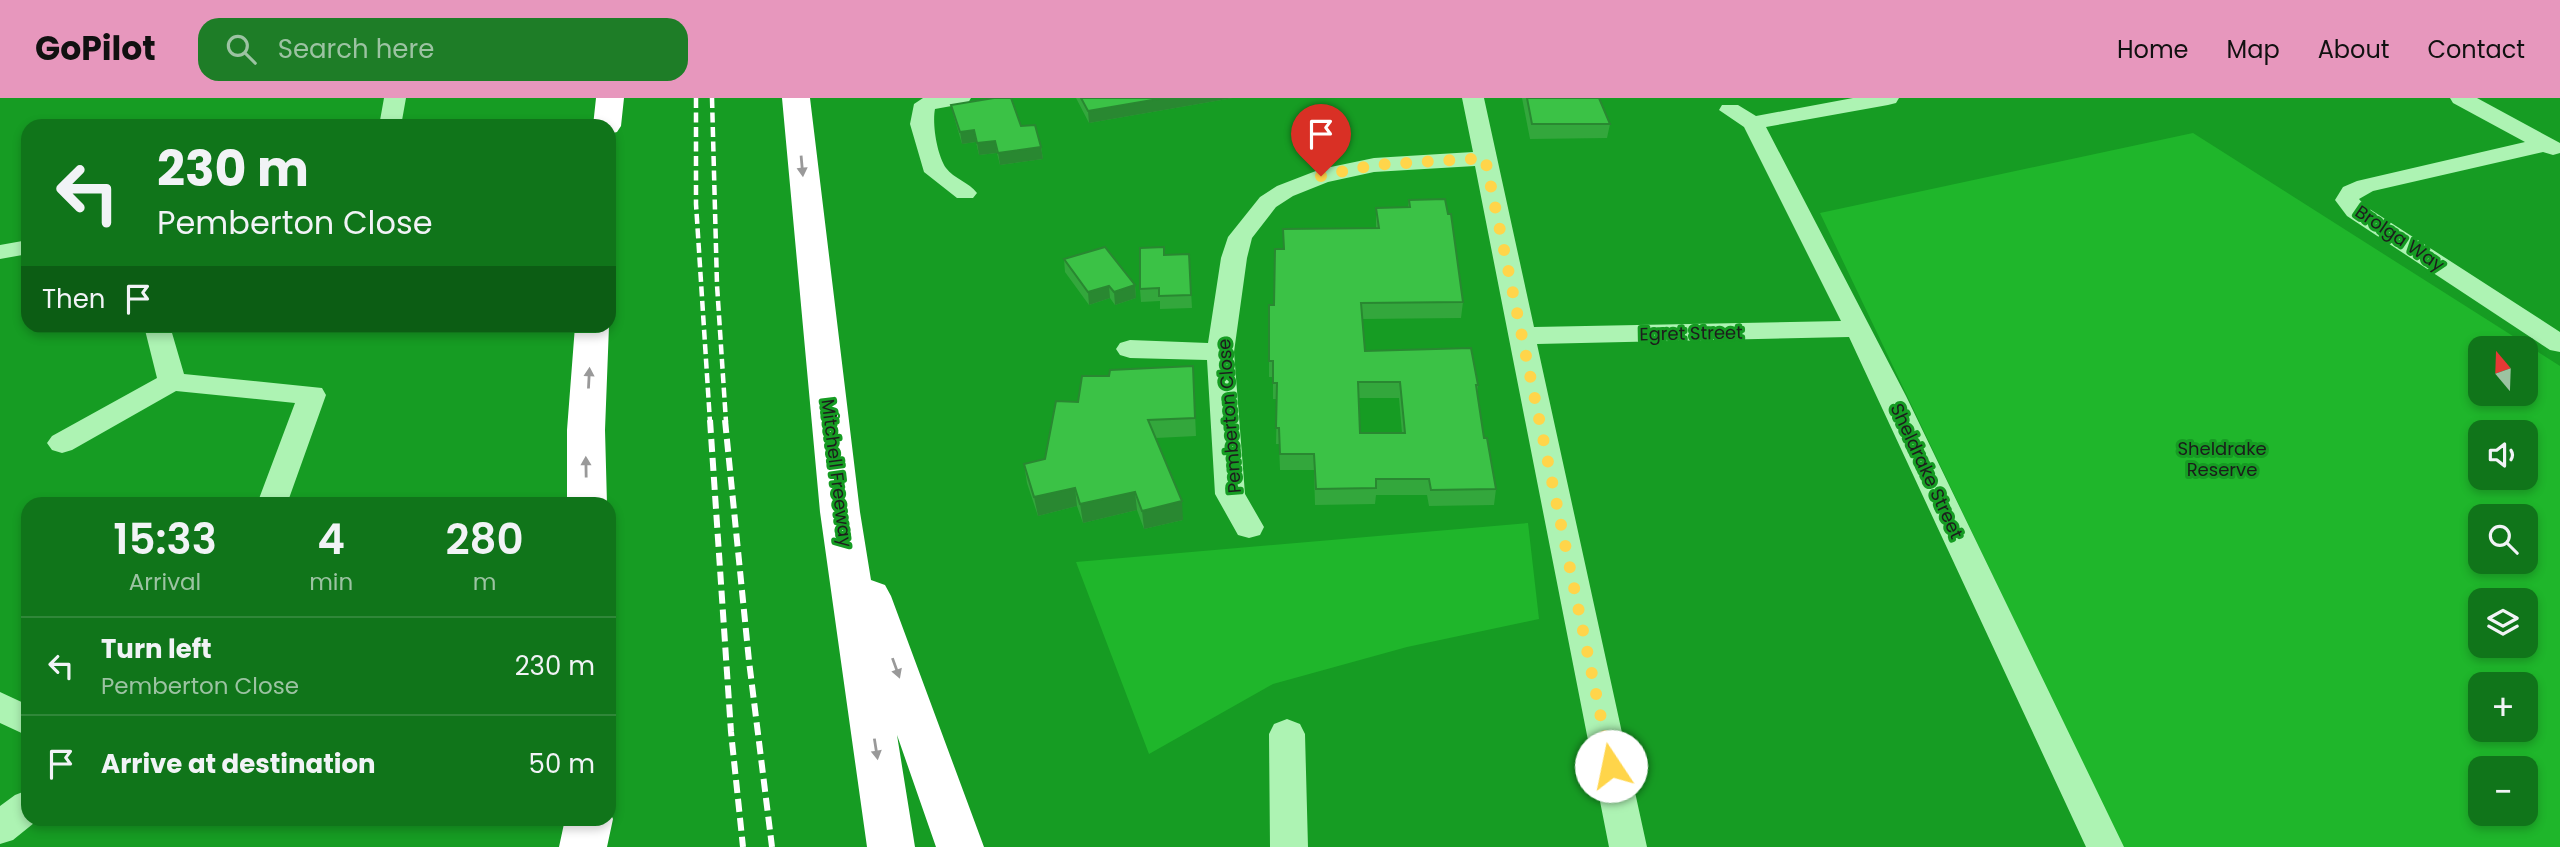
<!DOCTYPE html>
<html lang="en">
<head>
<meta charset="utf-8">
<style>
  :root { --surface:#10751a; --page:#1e7d27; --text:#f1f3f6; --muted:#9cc3a2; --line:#308739; --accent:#e797bd }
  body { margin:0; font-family:Poppins,sans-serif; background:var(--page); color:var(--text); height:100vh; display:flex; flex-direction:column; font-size:26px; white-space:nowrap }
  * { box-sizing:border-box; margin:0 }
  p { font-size:23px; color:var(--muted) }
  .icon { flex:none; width:38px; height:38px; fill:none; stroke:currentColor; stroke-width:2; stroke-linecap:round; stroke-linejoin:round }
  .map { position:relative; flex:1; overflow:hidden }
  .details { position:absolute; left:21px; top:399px; width:595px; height:329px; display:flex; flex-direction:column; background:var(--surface); border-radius:21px; box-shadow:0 4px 10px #0003 }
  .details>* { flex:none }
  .banner { position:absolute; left:21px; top:21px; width:595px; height:214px; border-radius:21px; box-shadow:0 4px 10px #0003; background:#10751a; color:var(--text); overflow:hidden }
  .needle { width:46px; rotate:341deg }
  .fabs { position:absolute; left:2468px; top:238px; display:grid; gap:14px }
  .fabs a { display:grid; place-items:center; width:70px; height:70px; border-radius:14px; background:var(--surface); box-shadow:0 4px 10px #0003; font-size:35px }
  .pin { position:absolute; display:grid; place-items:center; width:60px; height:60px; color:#fff; margin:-72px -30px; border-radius:50% 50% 50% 0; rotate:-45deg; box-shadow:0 0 7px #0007 }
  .pin .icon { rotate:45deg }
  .me { position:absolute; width:77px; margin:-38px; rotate:349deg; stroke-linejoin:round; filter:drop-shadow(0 0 5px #0008) }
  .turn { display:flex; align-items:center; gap:24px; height:147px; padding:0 21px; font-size:32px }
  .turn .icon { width:91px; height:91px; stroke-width:2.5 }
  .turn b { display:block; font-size:49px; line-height:60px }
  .then { display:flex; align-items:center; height:66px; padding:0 21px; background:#0003; gap:14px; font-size:26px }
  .eta { display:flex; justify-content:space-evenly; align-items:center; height:119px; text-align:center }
  .eta b { font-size:42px; font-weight:600; line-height:49px }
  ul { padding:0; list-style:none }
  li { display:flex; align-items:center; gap:21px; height:98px; padding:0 21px; border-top:2px solid var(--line) }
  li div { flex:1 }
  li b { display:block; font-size:26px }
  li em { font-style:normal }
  header { display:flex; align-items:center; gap:42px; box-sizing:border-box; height:98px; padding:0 35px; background:var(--accent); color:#111 }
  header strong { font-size:33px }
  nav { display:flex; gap:38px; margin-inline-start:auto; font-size:24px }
  .search { width:490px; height:63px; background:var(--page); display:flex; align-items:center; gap:18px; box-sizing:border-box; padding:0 24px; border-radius:21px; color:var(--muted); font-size:26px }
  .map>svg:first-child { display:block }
  .green { fill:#1fb62b; fill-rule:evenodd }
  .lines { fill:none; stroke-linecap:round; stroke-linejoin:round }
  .minor { fill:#adf3b3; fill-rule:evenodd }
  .motorway { fill:#fff; fill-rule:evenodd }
  .rail-far1 { stroke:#fff; stroke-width:4.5; stroke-dasharray:10 4.5; stroke-linecap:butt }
  .rail { stroke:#fff; stroke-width:6; stroke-dasharray:13 6; stroke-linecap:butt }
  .wall { fill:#33a73c; fill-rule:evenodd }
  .shaded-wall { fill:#298831 }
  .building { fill:#3bc246; stroke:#298831; stroke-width:2; fill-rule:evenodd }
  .oneway { fill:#999 }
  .route { stroke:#ffd54a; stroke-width:12; stroke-dasharray:0 21.6 }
  .labels { text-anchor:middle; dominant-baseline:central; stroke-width:6; stroke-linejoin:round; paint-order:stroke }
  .street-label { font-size:18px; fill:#1d1d1d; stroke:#169c23 }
  .park-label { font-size:18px; fill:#1b1d1b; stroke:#169c23 }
</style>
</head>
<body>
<header>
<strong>GoPilot</strong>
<div class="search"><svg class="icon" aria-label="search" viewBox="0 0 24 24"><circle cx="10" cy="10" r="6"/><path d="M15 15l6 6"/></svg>Search here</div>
<nav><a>Home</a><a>Map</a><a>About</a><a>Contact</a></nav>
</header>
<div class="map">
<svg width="2560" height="749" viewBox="0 0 2560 749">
  <rect width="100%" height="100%" fill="#169c23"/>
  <path class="green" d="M2193,35L2560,268V749H2122L1820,115ZM2480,250H2525V296H2480ZM2480,334H2525V380H2480ZM2480,418H2525V464H2480ZM2480,502H2525V548H2480ZM2480,586H2525V632H2480ZM2480,670H2525V716H2480Z
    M1528,425L1539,521L1407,549L1273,586L1149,656L1076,464Z"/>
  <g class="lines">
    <path class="minor" d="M384,0H406L401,28H379Z
      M923,0H971L968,5L935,11C932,26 937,57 946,70C954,81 969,84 977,95L973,100H957L924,74L910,26L914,6Z
      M1462,0H1484L1534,229L1841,223L1744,29L1719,12L1722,7H1738L1756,18L1853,0H1899L1896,5L1888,7L1766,29L1906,298L2124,749H2086L1849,239L1537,246L1647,749H1609L1475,68L1374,74L1328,84L1293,98L1276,109L1252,140L1247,160L1234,254L1245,396L1264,429L1260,437L1249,440L1238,437L1215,396L1207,262L1130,260L1120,257L1116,251L1120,245L1130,242L1208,245L1221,160L1228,139L1260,99L1277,88L1321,71L1374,60L1473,54Z
      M2450,0H2477L2560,45V55L2553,57L2543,54L2373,93L2359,101L2365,108L2560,234V254L2550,252L2347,118L2335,102L2343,89L2357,83L2525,44L2453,5Z
      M28,142V156L0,161V147Z
      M144,228H170L184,276L322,290L326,297L287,406H257L295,305L176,293L72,352L62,355L52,352L47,345L52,338L157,280Z
      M0,594L28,607V638L0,625Z
      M1287,621L1300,626L1305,636L1308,749H1270L1269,636L1274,626Z
      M28,692V721H39L13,742L0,746V708L15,697Z"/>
    <path class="motorway" d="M596,0H624L621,28L617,34L609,36V28H593Z
      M782,0H810L860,414L871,482L885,487L891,498L984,749H936L897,637L915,749H867L820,414Z
      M575,228H609L605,332L607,406H567V332Z
      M609,712L613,721L607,749H559L565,721H609Z"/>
    <path class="rail-far1" d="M696,0V106L710,324
      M712,0L717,187L726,324"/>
    <path class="rail" d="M710,322L731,634L743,749
      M725,322L749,563L772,749"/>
  </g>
  <path class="wall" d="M1076,0H1233L1089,25Z
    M1522,0H1599L1610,26L1607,40L1530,41Z
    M951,7L1021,28L1041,49L1043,61L1000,67L997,55L979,57L976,44L962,46L954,19Z
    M1409,102L1463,204L1461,220L1362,221L1365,253L1478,287L1477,297L1484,340L1496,391L1494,407L1429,408L1427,397H1376L1375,406L1315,407L1314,372H1280L1279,346H1276L1277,301H1273V279H1269V207H1274L1283,151V131L1376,130V110L1408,109ZM1359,300H1399L1402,335H1360Z
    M1189,156L1192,210L1160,211V203L1141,204L1140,191L1164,157Z
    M1064,161L1135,187L1136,200L1115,207L1110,200L1089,207L1065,174Z
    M1193,268L1196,338L1156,340L1183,422L1144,431L1137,412L1083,425L1077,408L1038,418L1027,385L1024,366L1045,361L1078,304L1109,278Z"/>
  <path class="shaded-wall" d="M1164,0H1233L1089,25L1088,13Z
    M974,32L976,44L962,46L960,34Z
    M995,43L997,55L979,57L977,45Z
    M1041,49L1043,61L1000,67L998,55Z
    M1135,187L1136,200L1115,207L1114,194Z
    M1109,188L1110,200L1089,207L1088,194Z
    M1075,390L1077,408L1038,418L1034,399Z
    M1135,394L1137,412L1083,425L1080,406Z
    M1182,403L1183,422L1144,431L1142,413Z"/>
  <path class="building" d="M994,0H1011L1021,28L1035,27L1041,49L998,55L995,43L977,45L974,32L960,34L951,7Z
    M1081,0H1164L1088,13Z
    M1527,0H1599L1610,26H1532Z
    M1445,101L1448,116H1451L1463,204L1361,205L1365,253L1471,250L1478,287H1476L1484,340H1487L1496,391L1431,392L1429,381H1376V390L1316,391L1314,356H1280L1279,330H1276L1277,285H1273V263H1269V207H1274L1275,151H1284L1283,131L1379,130L1376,110L1410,109L1409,102ZM1358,284H1400L1405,335H1360Z
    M1105,149L1135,187L1114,194L1109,188L1088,194L1064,161Z
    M1164,149V157L1189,156L1191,197L1159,198V190L1140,191V150Z
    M1193,268L1195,320L1148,322L1182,403L1142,413L1135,394L1080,406L1075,390L1034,399L1024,366L1045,361L1056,303L1078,304L1082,278H1109L1110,272Z"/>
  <defs><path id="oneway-solid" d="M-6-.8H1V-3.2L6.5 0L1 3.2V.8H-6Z" transform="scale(1.75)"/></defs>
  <g class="oneway">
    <use href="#oneway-solid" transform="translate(802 68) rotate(85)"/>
    <use href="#oneway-solid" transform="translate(589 280) rotate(-87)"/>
    <use href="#oneway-solid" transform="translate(586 369) rotate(-91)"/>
    <use href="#oneway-solid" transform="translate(896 570) rotate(70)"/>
    <use href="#oneway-solid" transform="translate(876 651) rotate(81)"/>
  </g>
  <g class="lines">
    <path class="route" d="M1321,78L1374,67L1485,60L1611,668"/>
  </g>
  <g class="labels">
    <g class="street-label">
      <text transform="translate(2400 140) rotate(34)">Brolga Way</text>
      <text transform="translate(1691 235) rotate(-1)">Egret Street</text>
      <text transform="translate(1229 318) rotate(-94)">Pemberton Close</text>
      <text transform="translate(1927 373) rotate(65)">Sheldrake Street</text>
      <text transform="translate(837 375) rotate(83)">Mitchell Freeway</text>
    </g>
    <g class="park-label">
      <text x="2222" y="350">Sheldrake<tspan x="2222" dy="21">Reserve</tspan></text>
    </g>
  </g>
</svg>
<div class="fabs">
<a><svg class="needle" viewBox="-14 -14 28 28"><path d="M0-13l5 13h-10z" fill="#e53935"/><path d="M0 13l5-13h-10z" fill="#9cc3a2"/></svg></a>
<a><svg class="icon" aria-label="sound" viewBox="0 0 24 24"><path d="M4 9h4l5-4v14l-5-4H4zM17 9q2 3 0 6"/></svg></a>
<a><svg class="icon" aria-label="search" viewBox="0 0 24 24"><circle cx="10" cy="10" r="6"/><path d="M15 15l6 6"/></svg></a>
<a><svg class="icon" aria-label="layers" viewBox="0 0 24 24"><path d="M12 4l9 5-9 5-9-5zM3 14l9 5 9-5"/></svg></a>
<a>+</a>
<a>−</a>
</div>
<div class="pin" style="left:1321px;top:78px;background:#d93025"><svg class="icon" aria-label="arrive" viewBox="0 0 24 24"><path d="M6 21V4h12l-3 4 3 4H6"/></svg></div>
<svg class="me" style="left:1611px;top:668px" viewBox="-20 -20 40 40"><circle r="19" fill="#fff"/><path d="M0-13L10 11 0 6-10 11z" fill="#ffd54a"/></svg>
<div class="banner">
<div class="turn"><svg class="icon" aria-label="left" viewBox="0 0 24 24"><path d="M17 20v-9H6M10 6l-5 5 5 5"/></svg><div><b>230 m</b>Pemberton Close</div></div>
<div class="then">Then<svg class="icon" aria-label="arrive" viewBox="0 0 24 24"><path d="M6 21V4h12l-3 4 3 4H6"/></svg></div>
</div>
<section class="details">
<div class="eta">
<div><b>15:33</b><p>Arrival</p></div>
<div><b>4</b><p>min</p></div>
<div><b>280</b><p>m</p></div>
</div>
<ul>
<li><svg class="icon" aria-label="left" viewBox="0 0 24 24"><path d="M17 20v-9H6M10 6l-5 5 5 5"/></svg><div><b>Turn left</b><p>Pemberton Close</p></div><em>230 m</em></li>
<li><svg class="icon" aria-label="arrive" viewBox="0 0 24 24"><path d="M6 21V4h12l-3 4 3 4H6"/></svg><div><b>Arrive at destination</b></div><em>50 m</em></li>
</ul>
</section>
</div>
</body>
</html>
